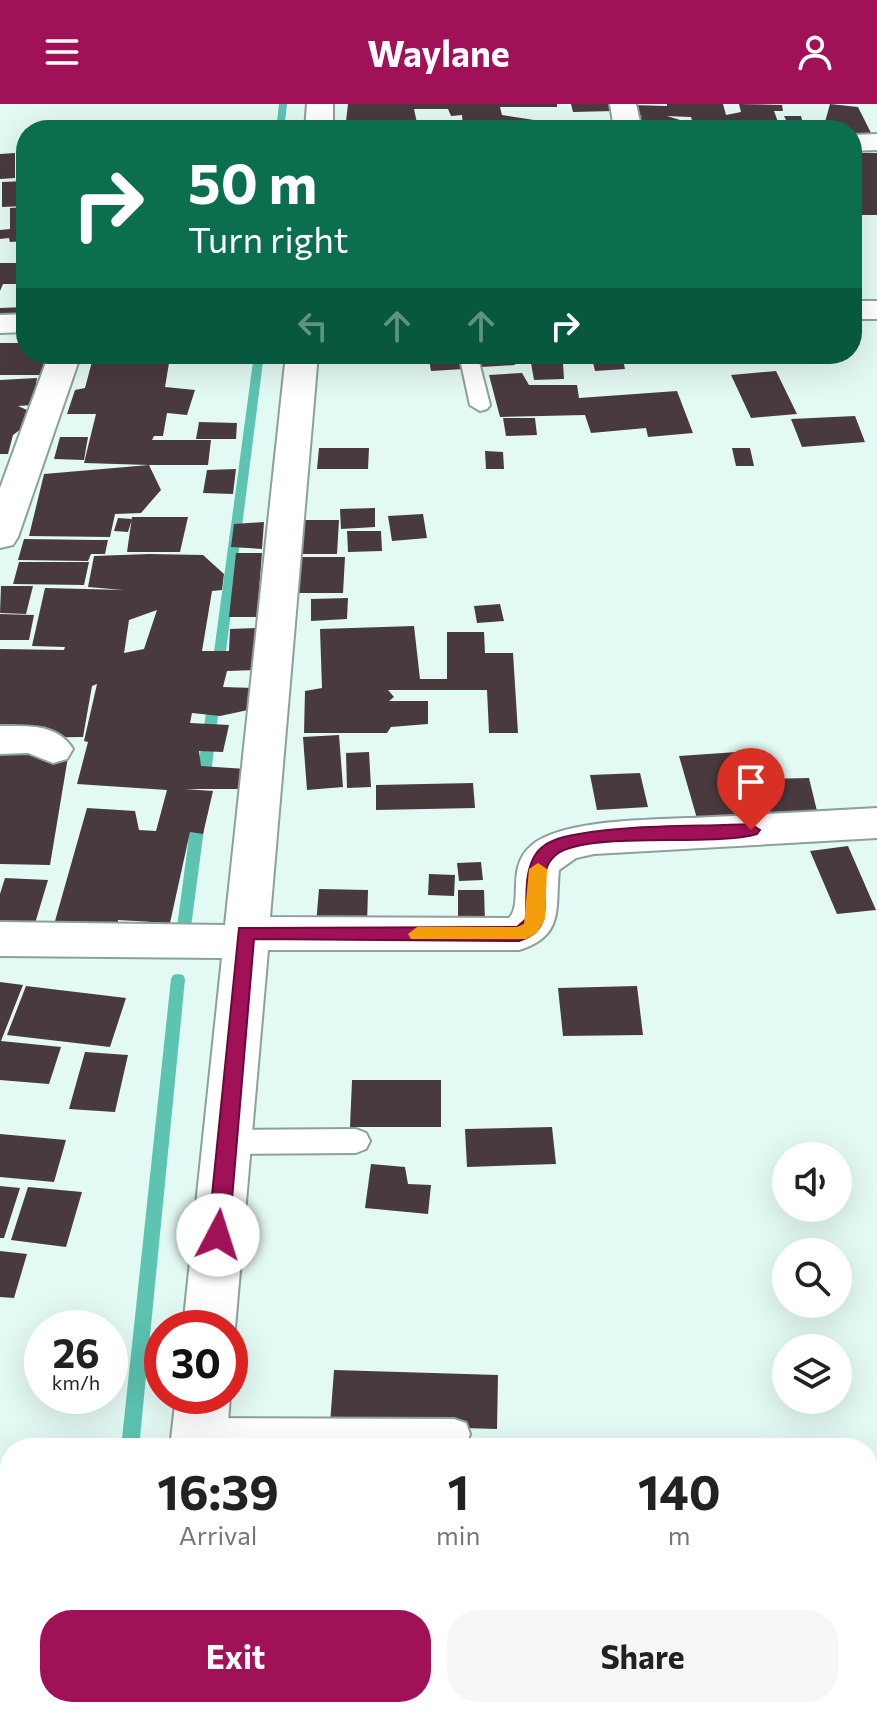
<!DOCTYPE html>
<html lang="en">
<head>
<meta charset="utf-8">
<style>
  :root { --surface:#fff; --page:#f6f6f6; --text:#222; --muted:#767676; --accent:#a11157 }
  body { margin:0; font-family:Commissioner,sans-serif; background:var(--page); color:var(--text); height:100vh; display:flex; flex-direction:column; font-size:30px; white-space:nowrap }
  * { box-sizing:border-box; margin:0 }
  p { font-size:26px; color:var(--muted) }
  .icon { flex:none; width:44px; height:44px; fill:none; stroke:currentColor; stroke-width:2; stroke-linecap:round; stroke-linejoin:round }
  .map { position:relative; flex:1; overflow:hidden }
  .panel { position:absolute; left:0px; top:1334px; width:878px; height:280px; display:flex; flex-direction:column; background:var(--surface); border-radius:32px 32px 0 0; box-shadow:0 8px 32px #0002 }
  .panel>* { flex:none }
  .banner { position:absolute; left:16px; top:16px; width:846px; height:244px; border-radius:32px; box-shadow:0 8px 32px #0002; background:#0b6e4f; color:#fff; overflow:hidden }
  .tools { position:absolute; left:772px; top:1038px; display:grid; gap:16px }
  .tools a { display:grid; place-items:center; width:80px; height:80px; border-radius:50%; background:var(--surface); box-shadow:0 8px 32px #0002; font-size:40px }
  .speed { position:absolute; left:24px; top:1206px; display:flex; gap:16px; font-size:40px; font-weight:700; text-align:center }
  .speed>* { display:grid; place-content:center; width:104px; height:104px; border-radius:50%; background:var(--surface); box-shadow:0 8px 32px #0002; line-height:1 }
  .speed small { font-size:20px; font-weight:400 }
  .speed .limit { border:12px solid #d22; background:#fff; color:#111 }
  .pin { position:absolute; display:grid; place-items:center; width:68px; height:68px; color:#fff; margin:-82px -34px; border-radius:50% 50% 50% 0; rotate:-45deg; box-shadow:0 0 8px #0007 }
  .pin .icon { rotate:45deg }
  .me { position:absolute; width:88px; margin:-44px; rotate:5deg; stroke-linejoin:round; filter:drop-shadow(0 0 6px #0008) }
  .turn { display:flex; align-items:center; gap:28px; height:168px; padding:0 40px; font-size:36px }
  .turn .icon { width:104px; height:104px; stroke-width:2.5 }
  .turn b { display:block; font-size:56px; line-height:68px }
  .lanes { display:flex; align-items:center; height:76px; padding:0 40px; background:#0003; justify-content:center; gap:40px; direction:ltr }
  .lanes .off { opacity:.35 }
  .eta { display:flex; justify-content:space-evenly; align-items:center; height:136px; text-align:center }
  .eta b { font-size:48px; font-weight:700; line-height:56px }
  .cta { display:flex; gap:16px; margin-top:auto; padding:16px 40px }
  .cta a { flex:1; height:92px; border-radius:32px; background:var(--accent); color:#fff; font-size:32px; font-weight:700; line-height:92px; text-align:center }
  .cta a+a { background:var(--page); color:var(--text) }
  header { display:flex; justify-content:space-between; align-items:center; height:104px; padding:0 40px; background:var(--accent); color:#fff; font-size:36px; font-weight:700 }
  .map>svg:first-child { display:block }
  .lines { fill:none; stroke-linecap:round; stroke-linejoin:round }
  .stream { fill:#5dc4b2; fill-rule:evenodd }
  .building { fill:#493a3e; fill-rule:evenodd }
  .service-casing { stroke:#8ca09c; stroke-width:4 }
  .minor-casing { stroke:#8ca09c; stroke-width:4 }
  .tertiary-casing { stroke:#8ca09c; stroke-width:4 }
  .service { fill:#fff; fill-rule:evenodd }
  .minor { fill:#fff; fill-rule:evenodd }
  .tertiary { fill:#fff; fill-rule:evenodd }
  .route { fill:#a11157; stroke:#690b39; stroke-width:2 }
  .slow { fill:#f59e0b }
</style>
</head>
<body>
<header><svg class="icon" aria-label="menu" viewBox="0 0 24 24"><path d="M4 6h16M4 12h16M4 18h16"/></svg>Waylane<svg class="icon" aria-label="person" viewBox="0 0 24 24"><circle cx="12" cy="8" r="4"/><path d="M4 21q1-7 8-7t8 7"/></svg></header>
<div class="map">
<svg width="877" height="1614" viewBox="0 0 877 1614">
  <rect width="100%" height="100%" fill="#e3f9f4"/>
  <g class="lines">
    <path class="stream" d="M279,0H287L284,26H276Z
      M254,250H264L224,563L218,567L212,563Z
      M214,591L220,595L210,678L203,682L196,678L208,595Z
      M199,705L206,710L191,823L184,828L177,823L192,710Z
      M178,870L183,871L185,875L139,1344H121L171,875L173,871Z
      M94,1604H114L113,1614H93Z"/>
  </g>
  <path class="building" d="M348,0H557V3H500L502,11L547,18V26L463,24L462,11L451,12L448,5H414L417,19L391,20L389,23L442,22V26H345Z
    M571,0H612L614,7L573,8Z
    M667,0H723L726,11L741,8L739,0L782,1L783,7H774L781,26H695L691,13L667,12L680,16L683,26H637L633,14L643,12L628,11L630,1L667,2Z
    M830,0L858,3L872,31H852V26L823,25Z
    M784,12H801L803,19L813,18L817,26H791Z
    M197,16L195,26H150L152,17Z
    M613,21L614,26H572L571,22Z
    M15,49V74L0,75V50Z
    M852,49H877V111H852Z
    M26,77V102L2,103V78Z
    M26,103V137L10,138L9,134L0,135V126L10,125V104Z
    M0,159H26V180H3L0,187Z
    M26,203V217H0V204Z
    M0,239H26V250H47L43,271H0Z
    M94,250H160L158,259L161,250H227L226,258L169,259L165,283L195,286L187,311L167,309L163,332H154L152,336H211L208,361H149L161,386L141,409L115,410L110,433L29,432L44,370L149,361L84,359L96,310H67L75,286L85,284Z
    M428,250H461L464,265L431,267Z
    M477,250H512L515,261L481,263Z
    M591,250H622L625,265L595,267Z
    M531,259H563L564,275L534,276Z
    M776,267L797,310L751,314L731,271Z
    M522,269L529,281H577L579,294L677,287L693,329L648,333L646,324L591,329L585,311L500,313L489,271Z
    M37,274L33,301L18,302L27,306L25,322L13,331L8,350H0V276Z
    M855,312L865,338L802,343L791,315Z
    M503,314H535L537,331L506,332Z
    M199,318L237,319L236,335H196Z
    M60,333H88L84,356L54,355Z
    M319,344H369L368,365H317Z
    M732,344H750L754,362H736Z
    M485,347L503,348L504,365H486Z
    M236,365L233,390L203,389L207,366Z
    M375,404V423L341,425L340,405Z
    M423,410L427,434L392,437L388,412Z
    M132,413H188L180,448H127Z
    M118,414L132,415L128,428L114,427Z
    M297,416H339L337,450H295Z
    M264,418L262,445L231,443L234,420Z
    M347,427H381L382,447L348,448Z
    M24,435L95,436H108L105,450H91L88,457L18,456Z
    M236,449H262L257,513H229Z
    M149,450L203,451L224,470L222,486L212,487L202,547H229L230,525L258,524L256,566L227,567L223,583L254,584L248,606L220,612L192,609L190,619L229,621L223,648L199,647L201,662L246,665L243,685H185L213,687L203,730L190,728L170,819L118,816V822L55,817L87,704L135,707L139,726L156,727L167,686L77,680L88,638L84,637L97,580L92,582L83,633L12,634L69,647L50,761L0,760V545L64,546L65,543L32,542L45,484L124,486L88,483L94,452ZM157,506L144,545L124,549L129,516L75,515L129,516Z
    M302,453H345L343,489H299Z
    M19,458H89L84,481L13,480Z
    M1,482H33L26,510L0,509Z
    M348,494L347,515L311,517V495Z
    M500,500L504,517L477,519L474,502Z
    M0,510L34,511L29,536H0Z
    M414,522L420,575H447V528H484L485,549H513L518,629H489L487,586H388L394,593L389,597H428V620L391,623L387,629H304L305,587L322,584L320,525Z
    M339,631L343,683L307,686L303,633Z
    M369,648L371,683L347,684L346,649Z
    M737,648L757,714L698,718L679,652Z
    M640,669L648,703L597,706L590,671Z
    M809,674L817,707L770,708L762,675Z
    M473,679L475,704L376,706V681Z
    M848,742L876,806L837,810L810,747Z
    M481,758L483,776L459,777L457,759Z
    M429,770L455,771L454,792L428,791Z
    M5,774L48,776L33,826L0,824V790Z
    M319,785L368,786L367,821L316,820Z
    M458,786H484L485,818H458Z
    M0,878L23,881L1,937L61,943L49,980L0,976Z
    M26,882L126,894L110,943L7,931Z
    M637,882L643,931L563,932L558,884Z
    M85,948L128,951L115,1008L69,1005Z
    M352,976H441V1023H350Z
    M552,1023L556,1060L467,1063L465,1025Z
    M0,1030L66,1036L54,1078L0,1073Z
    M371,1060L405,1063L408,1080L431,1081L428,1110L365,1104Z
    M0,1082L20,1084L4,1134H0Z
    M28,1083L82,1088L66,1143L11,1136Z
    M0,1147L27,1150L14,1194L0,1193Z
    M334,1266L498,1271L497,1325L330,1320Z"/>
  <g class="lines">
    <defs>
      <path id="service" d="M459,250H477L490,301L487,305L480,307L470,301Z
        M356,1025L366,1029L370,1037L366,1045L356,1049L227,1050L217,1046L213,1038L217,1030L227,1026Z
        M199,1314L454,1315L466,1319L470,1330L466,1341L457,1344H199L187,1340L183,1329L187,1318Z"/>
      <path id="minor" d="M307,0H333V26H305Z
        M610,0H636L642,26H614Z
        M877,30V46L852,47V31Z
        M49,250H81L18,433L13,441L0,444V384Z
        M286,250H318L270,813L509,814C524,799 505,763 532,741C566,713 667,716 712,713C767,710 822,707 877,704V734L594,750L576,754L559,766C555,804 565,832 519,846H268L235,1224L230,1236V1224H183L222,854L0,852V818L225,821Z
        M0,622C27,622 57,619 73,645L67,655L53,659L28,649L0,650Z
        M176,1292H230L226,1344H170Z
        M143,1604H205L204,1614H142Z"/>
      <path id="tertiary" d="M852,197H877V215H852Z
        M26,210V228L0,229V211Z"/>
    </defs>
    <use href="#service" class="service-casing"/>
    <use href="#minor" class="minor-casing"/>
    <use href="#tertiary" class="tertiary-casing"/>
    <use href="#service" class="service"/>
    <use href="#minor" class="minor"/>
    <use href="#tertiary" class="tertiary"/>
  </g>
  <path class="route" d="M751,720L760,726L757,730C713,743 588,727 557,750C526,773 568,822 519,837L254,835L229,1131L226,1138L218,1140L211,1138L208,1131L239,824L517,823L526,815C527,795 524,771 534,753C540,742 552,736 564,733C617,720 695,723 751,720Z"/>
  <path class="slow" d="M538,759L547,765L545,815L537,829L526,835H411L408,830L417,823H517L524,820L529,765Z"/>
</svg>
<div class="tools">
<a><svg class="icon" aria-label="sound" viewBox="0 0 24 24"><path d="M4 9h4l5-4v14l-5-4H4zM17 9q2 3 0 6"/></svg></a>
<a><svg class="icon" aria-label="search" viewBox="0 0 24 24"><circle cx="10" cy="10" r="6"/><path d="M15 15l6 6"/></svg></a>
<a><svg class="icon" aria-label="layers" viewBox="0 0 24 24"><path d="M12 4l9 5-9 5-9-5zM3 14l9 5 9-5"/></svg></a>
</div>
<div class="speed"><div>26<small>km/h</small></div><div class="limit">30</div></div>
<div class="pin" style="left:751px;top:726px;background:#d93025"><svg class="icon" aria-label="arrive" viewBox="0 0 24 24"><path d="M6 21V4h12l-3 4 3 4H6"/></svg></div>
<svg class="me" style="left:218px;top:1131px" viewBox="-20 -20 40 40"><circle r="19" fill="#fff"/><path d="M0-13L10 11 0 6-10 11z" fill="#a11157"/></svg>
<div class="banner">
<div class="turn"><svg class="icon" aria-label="right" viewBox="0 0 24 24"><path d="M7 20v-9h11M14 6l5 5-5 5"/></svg><div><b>50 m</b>Turn right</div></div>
<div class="lanes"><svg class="icon off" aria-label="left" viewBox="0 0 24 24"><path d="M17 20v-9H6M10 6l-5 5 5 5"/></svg><svg class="icon off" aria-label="ahead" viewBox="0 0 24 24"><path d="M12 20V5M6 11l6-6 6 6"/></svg><svg class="icon off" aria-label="ahead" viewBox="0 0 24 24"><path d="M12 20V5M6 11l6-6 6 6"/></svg><svg class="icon" aria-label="right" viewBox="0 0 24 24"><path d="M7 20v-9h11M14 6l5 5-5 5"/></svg></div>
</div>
<section class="panel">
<div class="eta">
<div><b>16:39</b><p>Arrival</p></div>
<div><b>1</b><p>min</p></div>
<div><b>140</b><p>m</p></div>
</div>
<div class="cta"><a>Exit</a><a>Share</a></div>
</section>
</div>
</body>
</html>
